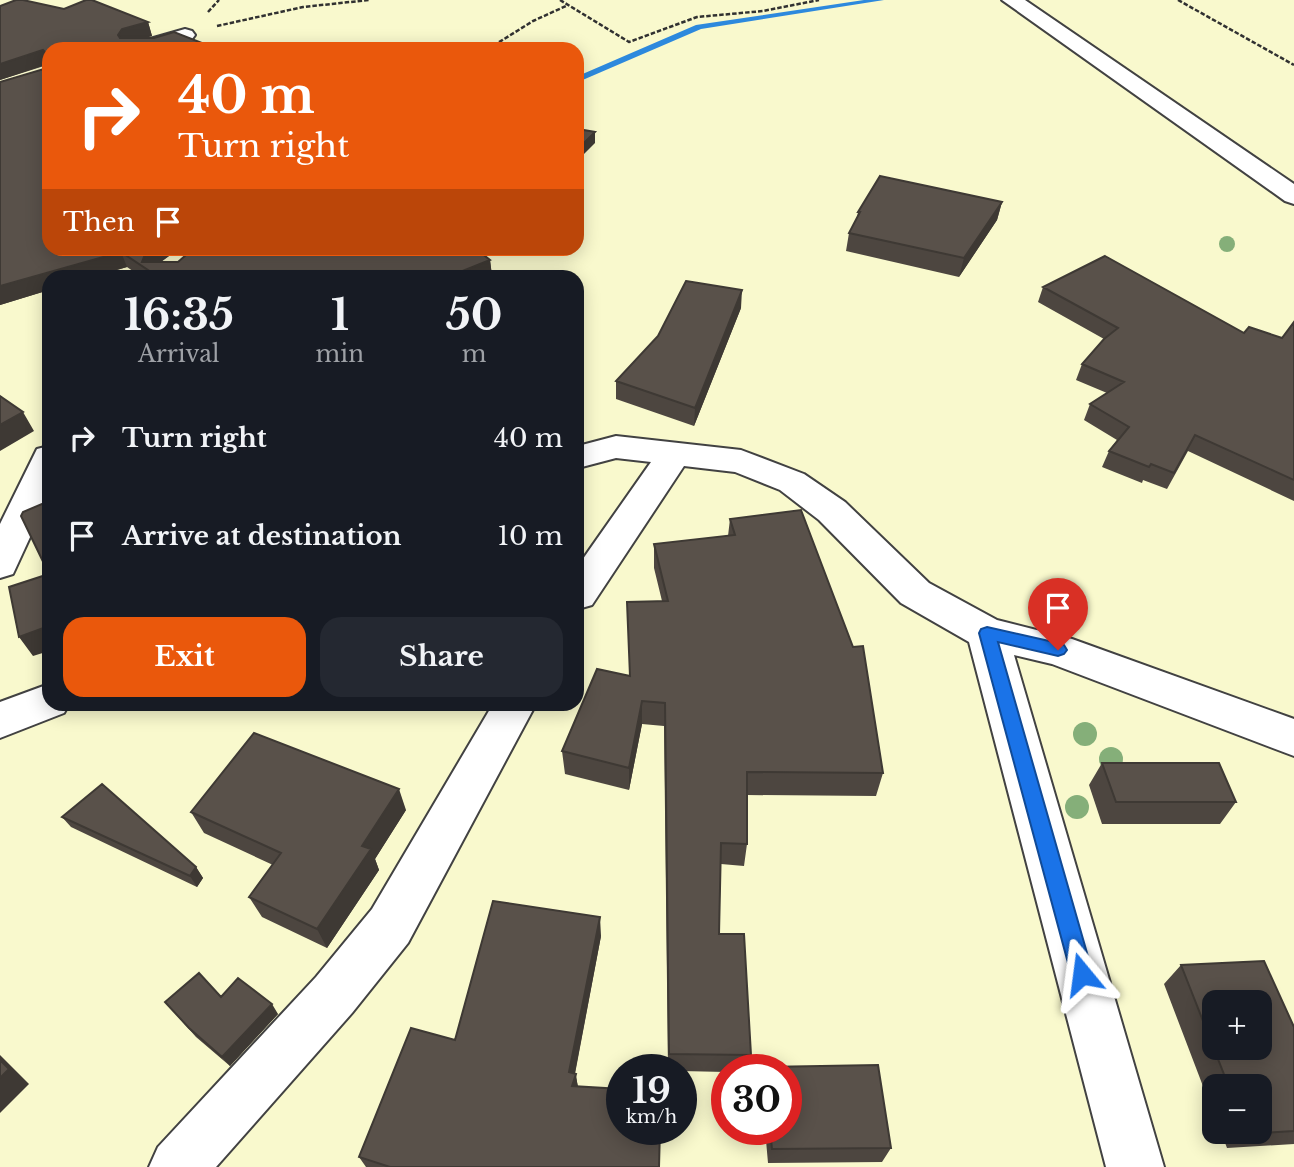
<!DOCTYPE html>
<html lang="en">
<head>
<meta charset="utf-8">
<style>
  :root { --surface:#171b24; --page:#242831; --text:#f1f3f6; --muted:#9ea1a6; --accent:#ea580c }
  body { margin:0; font-family:"Libre Baskerville",serif; background:var(--page); color:var(--text); height:100vh; display:flex; flex-direction:column; font-size:26px; white-space:nowrap }
  * { box-sizing:border-box; margin:0 }
  p { font-size:23px; color:var(--muted) }
  .icon { flex:none; width:38px; height:38px; fill:none; stroke:currentColor; stroke-width:2; stroke-linecap:round; stroke-linejoin:round }
  .map { position:relative; flex:1; overflow:hidden }
  .sheet { position:absolute; left:42px; top:270px; width:542px; height:441px; display:flex; flex-direction:column; background:var(--surface); border-radius:21px; box-shadow:0 4px 18px #0003 }
  .sheet>* { flex:none }
  .banner { position:absolute; left:42px; top:42px; width:542px; height:214px; border-radius:21px; box-shadow:0 4px 18px #0003; background:#ea580c; color:#fff; overflow:hidden }
  .tools { position:absolute; left:1202px; top:990px; display:grid; gap:14px }
  .tools a { display:grid; place-items:center; width:70px; height:70px; border-radius:14px; background:var(--surface); box-shadow:0 4px 18px #0003; font-size:35px }
  .speed { position:absolute; left:606px; top:1054px; display:flex; gap:14px; font-size:35px; font-weight:700; text-align:center }
  .speed>* { display:grid; place-content:center; width:91px; height:91px; border-radius:50%; background:var(--surface); box-shadow:0 4px 18px #0003; line-height:1 }
  .speed small { font-size:18px; font-weight:400 }
  .speed .limit { border:10px solid #d22; background:#fff; color:#111 }
  .pin { position:absolute; display:grid; place-items:center; width:60px; height:60px; color:#fff; margin:-72px -30px; border-radius:50% 50% 50% 0; rotate:-45deg; box-shadow:0 0 7px #0007 }
  .pin .icon { rotate:45deg }
  .me { position:absolute; width:77px; margin:-38px; rotate:344deg; stroke-linejoin:round; filter:drop-shadow(0 0 5px #0008) }
  .turn { display:flex; align-items:center; gap:24px; height:147px; padding:0 21px; font-size:32px }
  .turn .icon { width:91px; height:91px; stroke-width:2.5 }
  .turn b { display:block; font-size:49px; line-height:60px }
  .then { display:flex; align-items:center; height:66px; padding:0 21px; background:#0003; gap:14px; font-size:26px }
  .eta { display:flex; justify-content:space-evenly; align-items:center; height:119px; text-align:center }
  .eta b { font-size:42px; font-weight:700; line-height:49px }
  .button { display:flex; gap:14px; margin-top:auto; padding:14px 21px }
  .button a { flex:1; height:80px; border-radius:21px; background:var(--accent); color:#fff; font-size:28px; font-weight:700; line-height:80px; text-align:center }
  .button a+a { background:var(--page); color:var(--text) }
  ul { padding:0; list-style:none }
  li { display:flex; align-items:center; gap:21px; height:98px; padding:0 21px }
  li div { flex:1 }
  li b { display:block; font-size:26px }
  li em { font-style:normal }
  .map>svg:first-child { display:block }
  .farmland { fill:#f9f9cd; fill-rule:evenodd }
  .lines { fill:none; stroke-linecap:round; stroke-linejoin:round }
  .stream { fill:#2d89dd; fill-rule:evenodd }
  .minor-casing { stroke:#424242; stroke-width:4 }
  .path { stroke:#313131; stroke-width:2.5; stroke-dasharray:4.5 2; stroke-linecap:butt }
  .minor { fill:#fff; fill-rule:evenodd }
  .tree { fill:#85af79 }
  .wall { fill:#4d4640 }
  .shaded-wall { fill:#3e3934 }
  .building { fill:#59514a; stroke:#3e3934; stroke-width:2; fill-rule:evenodd }
  .route { fill:#1a73e8; stroke:#114b97; stroke-width:2 }
</style>
</head>
<body>
<div class="map">
<svg width="1294" height="1167" viewBox="0 0 1294 1167">
  <rect width="100%" height="100%" fill="#fffdf1"/>
  <path class="farmland" d="M0,0H1294V1167H0ZM49,49H578V248H49ZM49,276H578V704H49ZM1214,1003H1260V1048H1214ZM621,1069H681V1129H621ZM726,1069H786V1129H726ZM1214,1087H1260V1132H1214Z"/>
  <g class="lines">
    <path class="stream" d="M864,0H884L701,29L578,82V76L696,25Z"/>
    <defs>
      <path id="minor" d="M1002,0H1025L1294,184V204L1285,201Z
        M185,29L192,31L195,35L192,39L159,49H125L129,45Z
        M616,436L741,450L804,474L845,502L929,583L997,620L1072,639L1294,719V756L1052,664L1014,655L1164,1167H1106L969,642L901,603L819,520L780,490L735,472L684,466L592,605L578,609V566L651,462L616,458L578,468V446Z
        M49,446V496L13,574L0,578V524L37,449Z
        M49,684V704H69L64,713L0,738V702Z
        M493,704H536L408,943L352,1013L216,1167H149L158,1147L316,977L372,909Z"/>
    </defs>
    <use href="#minor" class="minor-casing"/>
    <path class="path" d="M560,0L629,42L697,17L763,11L819,0
      M1178,0L1294,65
      M208,12L219,0
      M217,26L303,7L369,0
      M488,49L533,21L566,6"/>
    <use href="#minor" class="minor"/>
  </g>
  <g class="tree">
    <circle cx="1227" cy="244" r="8"/>
    <circle cx="1085" cy="734" r="12"/>
    <circle cx="1111" cy="759" r="12"/>
    <circle cx="1077" cy="807" r="12"/>
  </g>
  <path class="wall" d="M0,6L64,9L148,22L152,36L145,38L233,49H49L180,248L161,262L490,260L492,276H140L127,267L96,276H49V290L0,305V82L44,69V66L0,80Z
    M1002,202L997,220L959,277L846,251L849,233L857,219L858,212Z
    M1043,287L1244,333L1282,338L1294,322V501L1188,451L1167,489L1143,480L1142,483L1102,467L1109,451L1117,440L1084,420L1090,404L1107,393L1076,380L1082,364L1104,339L1038,302Z
    M741,308L694,426L616,399V381Z
    M730,519L883,773L876,796L747,795V844L744,866L721,864L719,934L751,1055L748,1069H726V1072L681,1071V1069H668L664,726L642,724L629,790L565,774L562,751L629,676L662,601L654,568V544L728,536Z
    M1102,763L1236,802L1220,824H1102L1089,785Z
    M406,810L375,859L379,870L327,948L262,917L249,897L273,865L204,833L191,812Z
    M62,817L196,867L203,878L197,887L71,827Z
    M601,936L575,1074L578,1086L659,1167H366L359,1157L455,1040Z
    M1181,965L1294,1027V1144L1227,1148L1221,1132H1260V1087H1214V1115L1164,984Z
    M221,997L278,1014L230,1066L196,1037L165,1002Z
    M878,1065L891,1148L882,1162L768,1163L765,1129H786V1069H765V1067Z"/>
  <path class="shaded-wall" d="M148,22L152,36L127,43L118,35L122,29Z
    M43,50L48,64L0,80V64Z
    M595,132V143L578,160V149Z
    M1002,202L997,220L959,277L964,258Z
    M151,248H180L152,268L142,262L146,252Z
    M121,252L127,267L96,276H49V290L0,305V286Z
    M490,260L492,276H461L460,272Z
    M742,290L741,308L694,426L695,408Z
    M23,412L34,431L0,451V425Z
    M49,626V651L33,656L19,637Z
    M642,701V724L629,790V768Z
    M399,789L406,810L375,859L379,870L327,948L317,929L362,846Z
    M196,867L203,878L197,887L190,876Z
    M600,917L601,936L572,1088L569,1072Z
    M272,1004L278,1014L230,1066L222,1057Z
    M0,1055L29,1084L0,1113Z
    M576,1074L578,1089L572,1086Z"/>
  <path class="building" d="M16,0H23L64,9L86,0H92L148,22L122,29L118,35L120,38H154L174,32L212,47L222,43L233,49H49V248H151L146,252L142,262H178L194,248H475L490,260L460,272L466,276H157L121,252L0,286V82L44,69L46,53L43,50L0,64V6Z
    M578,129L595,132L578,149Z
    M880,176L1002,202L964,258L849,233L860,212H858Z
    M1105,256L1244,333L1249,327L1282,338L1294,322V480L1195,435L1174,473L1151,464L1149,467L1109,451L1129,427L1090,404L1124,382L1082,364L1104,339L1118,328L1043,287Z
    M686,281L742,290L695,408L616,381L658,336Z
    M0,396L23,412L0,425Z
    M49,501V574L21,516L23,512Z
    M801,510L853,647L863,646L883,773L747,772V844L721,843L719,934H744L751,1055L669,1054L665,703L642,701L629,768L562,751L597,669L630,676L627,602L668,601L654,544L735,535L730,519Z
    M49,574V626L19,637L9,587Z
    M254,733L399,789L362,846L371,849L317,929L249,897L281,853L191,812Z
    M1102,763H1219L1236,802H1116Z
    M102,784L196,867L190,876L62,817Z
    M493,901L600,917L569,1072L576,1074L572,1086L621,1089V1129H660L659,1167H390L359,1157L411,1028L455,1040Z
    M1264,961L1294,1027V1131L1248,1134V1132H1260V1087H1229L1181,965ZM1214,1003H1260V1048H1214Z
    M199,973L221,997L238,978L272,1004L222,1057L189,1028L165,1002Z
    M0,1060L9,1069L0,1078Z
    M878,1065L891,1148L772,1149L770,1129H786V1069H766L765,1067Z"/>
  <path class="route" d="M987,627L1058,643L1064,645L1067,650L1064,654L1058,656L998,642L1093,974L1090,981L1082,985L1075,981L1071,974L979,633L981,629Z"/>
</svg>
<div class="tools">
<a>+</a>
<a>−</a>
</div>
<div class="speed"><div>19<small>km/h</small></div><div class="limit">30</div></div>
<div class="pin" style="left:1058px;top:650px;background:#d93025"><svg class="icon" aria-label="arrive" viewBox="0 0 24 24"><path d="M6 21V4h12l-3 4 3 4H6"/></svg></div>
<svg class="me" style="left:1082px;top:974px" viewBox="-20 -20 40 40"><path d="M0-17L14 15 0 8-14 15z" fill="#1a73e8" stroke="#fff" stroke-width="4"/></svg>
<div class="banner">
<div class="turn"><svg class="icon" aria-label="right" viewBox="0 0 24 24"><path d="M7 20v-9h11M14 6l5 5-5 5"/></svg><div><b>40 m</b>Turn right</div></div>
<div class="then">Then<svg class="icon" aria-label="arrive" viewBox="0 0 24 24"><path d="M6 21V4h12l-3 4 3 4H6"/></svg></div>
</div>
<section class="sheet">
<div class="eta">
<div><b>16:35</b><p>Arrival</p></div>
<div><b>1</b><p>min</p></div>
<div><b>50</b><p>m</p></div>
</div>
<ul>
<li><svg class="icon" aria-label="right" viewBox="0 0 24 24"><path d="M7 20v-9h11M14 6l5 5-5 5"/></svg><div><b>Turn right</b></div><em>40 m</em></li>
<li><svg class="icon" aria-label="arrive" viewBox="0 0 24 24"><path d="M6 21V4h12l-3 4 3 4H6"/></svg><div><b>Arrive at destination</b></div><em>10 m</em></li>
</ul>
<div class="button"><a>Exit</a><a>Share</a></div>
</section>
</div>
</body>
</html>
